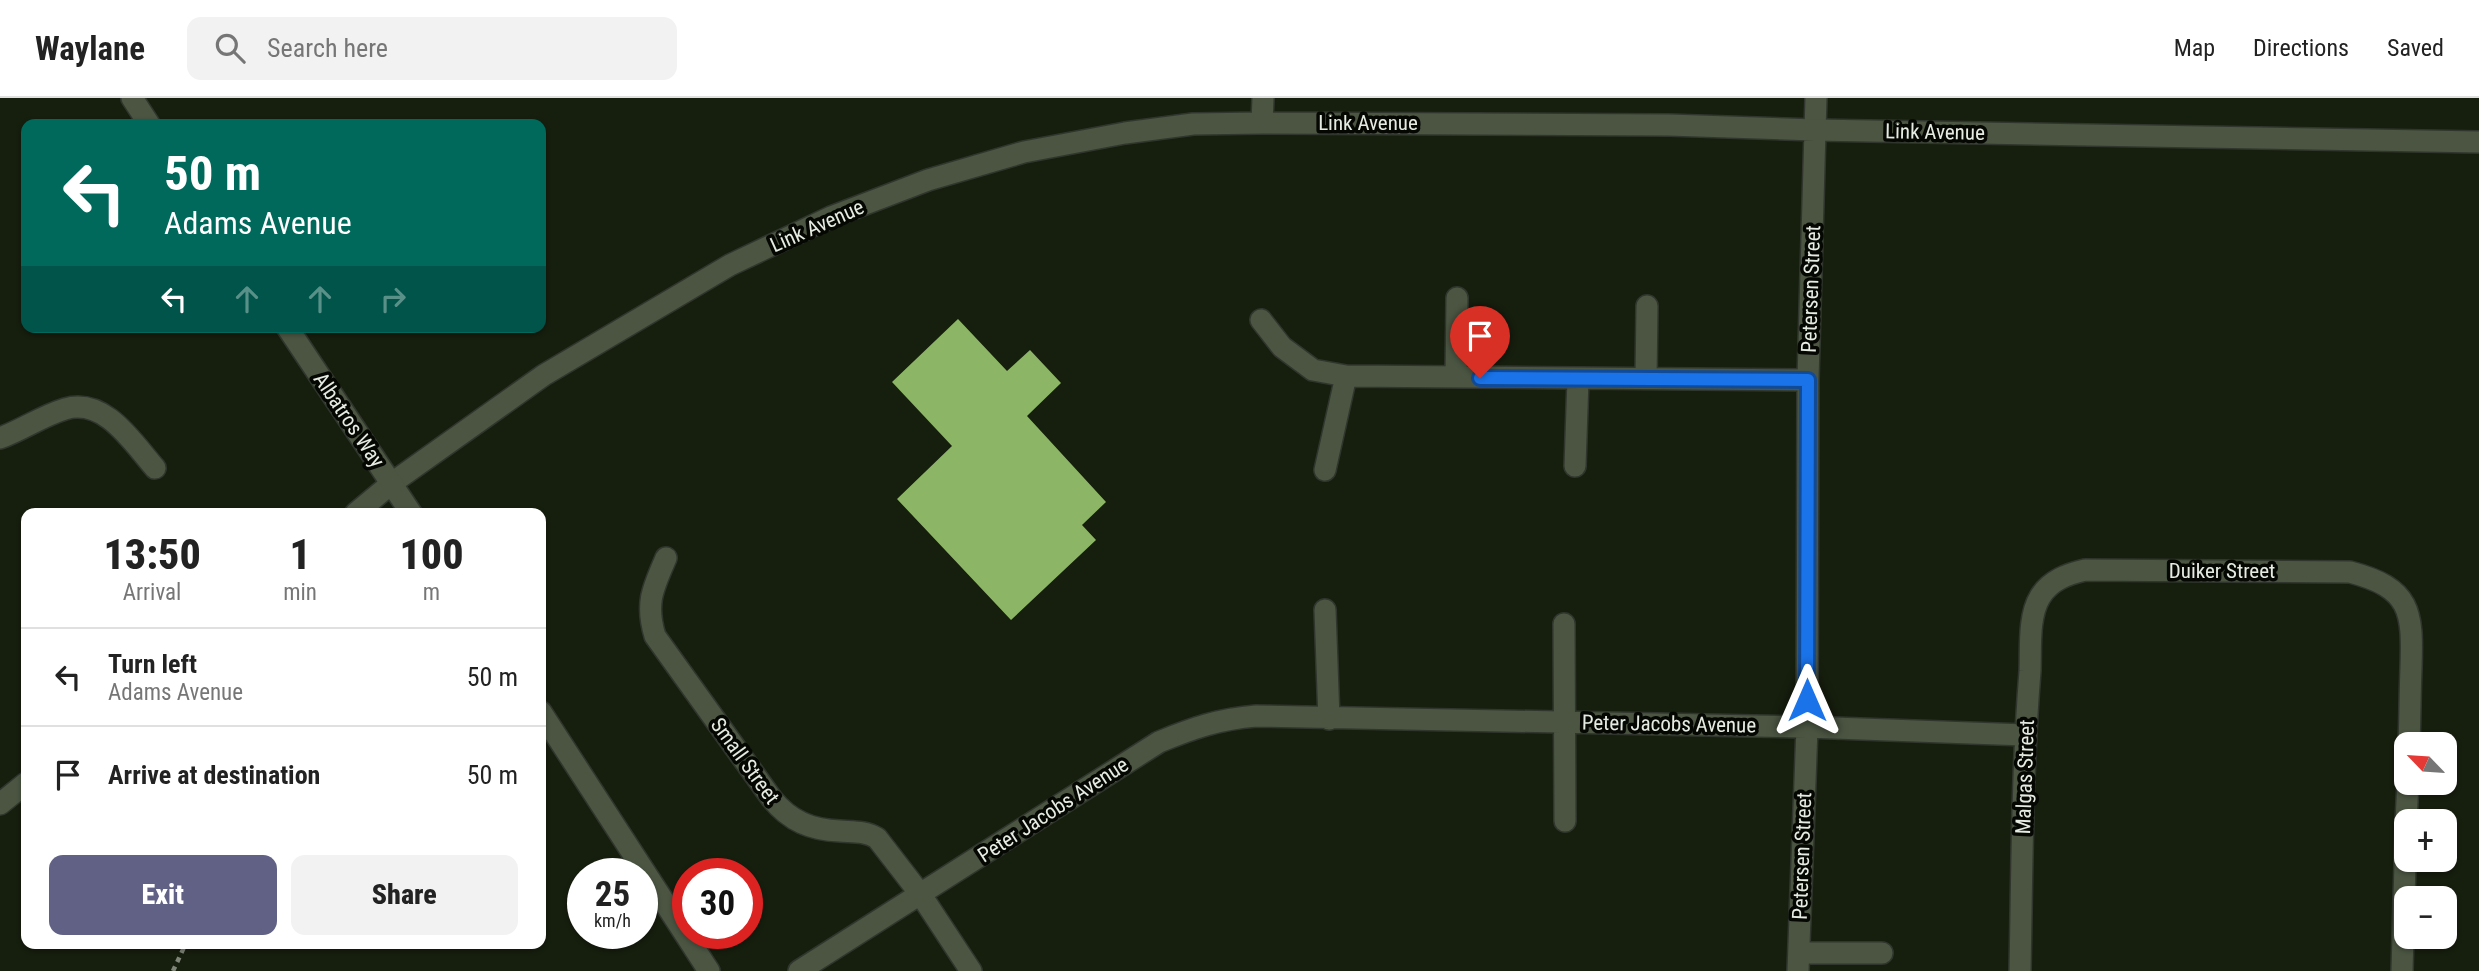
<!DOCTYPE html>
<html lang="en">
<head>
<meta charset="utf-8">
<style>
  :root { --surface:#fff; --page:#f2f2f2; --text:#222; --muted:#767676; --line:#e0e0e0; --accent:#606184 }
  body { margin:0; font-family:"Roboto Condensed",sans-serif; background:var(--page); color:var(--text); height:100vh; display:flex; flex-direction:column; font-size:26px; white-space:nowrap }
  * { box-sizing:border-box; margin:0 }
  p { font-size:23px; color:var(--muted) }
  .icon { flex:none; width:38px; height:38px; fill:none; stroke:currentColor; stroke-width:2; stroke-linecap:round; stroke-linejoin:round }
  .map { position:relative; flex:1; overflow:hidden }
  .details { position:absolute; left:21px; top:410px; width:525px; height:441px; display:flex; flex-direction:column; background:var(--surface); border-radius:14px; box-shadow:0 2px 5px #0004 }
  .details>* { flex:none }
  .top-card { position:absolute; left:21px; top:21px; width:525px; height:214px; border-radius:14px; box-shadow:0 2px 5px #0004; background:#00695c; color:#fff; overflow:hidden }
  .needle { width:46px; rotate:295deg }
  .buttons { position:absolute; left:2394px; top:634px; display:grid; gap:14px }
  .buttons a { display:grid; place-items:center; width:63px; height:63px; border-radius:14px; background:var(--surface); box-shadow:0 2px 5px #0004; font-size:35px }
  .speed { position:absolute; left:567px; top:760px; display:flex; gap:14px; font-size:35px; font-weight:700; text-align:center }
  .speed>* { display:grid; place-content:center; width:91px; height:91px; border-radius:50%; background:var(--surface); box-shadow:0 2px 5px #0004; line-height:1 }
  .speed small { font-size:18px; font-weight:400 }
  .speed .limit { border:10px solid #d22; background:#fff; color:#111 }
  .pin { position:absolute; display:grid; place-items:center; width:60px; height:60px; color:#fff; margin:-72px -30px; border-radius:50% 50% 50% 0; rotate:-45deg; box-shadow:0 0 7px #0007 }
  .pin .icon { rotate:45deg }
  .me { position:absolute; width:77px; margin:-38px; rotate:0deg; stroke-linejoin:round; filter:drop-shadow(0 0 5px #0008) }
  .turn { display:flex; align-items:center; gap:24px; height:147px; padding:0 28px; font-size:32px }
  .turn .icon { width:91px; height:91px; stroke-width:2.5 }
  .turn b { display:block; font-size:49px; line-height:60px }
  .lanes { display:flex; align-items:center; height:66px; padding:0 28px; background:#0003; justify-content:center; gap:35px; direction:ltr }
  .lanes .off { opacity:.35 }
  .eta { display:flex; justify-content:space-evenly; align-items:center; height:119px; text-align:center }
  .eta b { font-size:42px; font-weight:800; line-height:49px }
  .cta { display:flex; gap:14px; margin-top:auto; padding:14px 28px }
  .cta a { flex:1; height:80px; border-radius:14px; background:var(--accent); color:#fff; font-size:28px; font-weight:800; line-height:80px; text-align:center }
  .cta a+a { background:var(--page); color:var(--text) }
  ul { padding:0; list-style:none }
  li { display:flex; align-items:center; gap:21px; height:98px; padding:0 28px; border-top:2px solid var(--line) }
  li div { flex:1 }
  li b { display:block; font-size:26px }
  li em { font-style:normal }
  header { display:flex; align-items:center; gap:42px; box-sizing:border-box; height:98px; padding:0 35px; background:var(--surface); border-bottom:2px solid var(--line) }
  header strong { font-size:33px }
  nav { display:flex; gap:38px; margin-inline-start:auto; font-size:24px }
  .search { width:490px; height:63px; background:var(--page); display:flex; align-items:center; gap:18px; box-sizing:border-box; padding:0 24px; border-radius:14px; color:var(--muted); font-size:26px }
  .map>svg:first-child { display:block }
  .building { fill:#8cb665 }
  .lines { fill:none; stroke-linecap:round; stroke-linejoin:round }
  .service-casing { stroke:#30362d; stroke-width:24 }
  .minor-casing { stroke:#30362d; stroke-width:24 }
  .tertiary-casing { stroke:#30362d; stroke-width:24 }
  .path { stroke:#7e8578; stroke-width:4.5; stroke-dasharray:5 5; stroke-linecap:butt }
  .service { stroke:#4b5542; stroke-width:21 }
  .minor { stroke:#4b5542; stroke-width:21 }
  .tertiary { stroke:#4b5542; stroke-width:21 }
  .route-casing { stroke:#114b97; stroke-width:18 }
  .route { stroke:#1a73e8; stroke-width:12 }
  .labels { text-anchor:middle; dominant-baseline:central; stroke-width:7; stroke-linejoin:round; paint-order:stroke }
  .street-label { font-size:21px; fill:#e6ece1; stroke:#050703 }
</style>
</head>
<body>
<header>
<strong>Waylane</strong>
<div class="search"><svg class="icon" aria-label="search" viewBox="0 0 24 24"><circle cx="10" cy="10" r="6"/><path d="M15 15l6 6"/></svg>Search here</div>
<nav><a>Map</a><a>Directions</a><a>Saved</a></nav>
</header>
<div class="map">
<svg width="2479" height="873" viewBox="0 0 2479 873">
  <rect width="100%" height="100%" fill="#161e0e"/>
  <path class="building" d="M958,221L1007,273L1030,252L1061,285L1027,318L1106,404L1082,427L1096,442L1011,522L897,401L952,348L892,284Z"/>
  <g class="lines">
    <defs>
      <path id="service" d="M1815,32L1816,0
        M0,340C22,332 42,318 65,311C105,299 133,345 155,370"/>
      <path id="minor" d="M1262,25L1263,0
        M1261,222L1282,249L1313,272L1346,278L1808,282
        M1456,279L1457,200
        M1646,280L1647,208
        M1575,368L1578,281
        M1325,372L1346,278
        M392,385L544,277L730,167L831,119L928,82L1024,54L1125,35L1193,26L1262,25L1669,27L1815,32L2479,44
        M666,460C653,490 645,505 655,538L772,701C790,723 811,732 840,733C854,734 865,733 877,740L921,797L971,873
        M1325,512L1329,621
        M1564,526L1565,723
        M2406,723L2408,684
        M1799,855H1882
        M799,873L1159,644C1193,630 1219,621 1256,618L1807,629L2025,637
        M1798,873L1807,629L1808,282L1815,32
        M2020,873C2022,773 2022,672 2030,573C2031,550 2028,519 2040,499C2050,482 2068,476 2085,472L2350,474C2411,490 2413,513 2411,570C2410,595 2410,620 2409,646
        M2402,873L2406,729"/>
      <path id="tertiary" d="M132,0L149,26
        M287,229L411,415
        M356,415L392,385
        M541,614L709,873
        M0,706L26,685"/>
    </defs>
    <use href="#service" class="service-casing"/>
    <use href="#minor" class="minor-casing"/>
    <use href="#tertiary" class="tertiary-casing"/>
    <path class="path" d="M173,873L186,845"/>
    <use href="#service" class="service"/>
    <use href="#minor" class="minor"/>
    <use href="#tertiary" class="tertiary"/>
  </g>
  <g class="lines">
    <defs>
      <path id="route" d="M1480,280L1808,282L1807,602"/>
    </defs>
    <use href="#route" class="route-casing"/>
    <use href="#route" class="route"/>
  </g>
  <g class="labels">
    <g class="street-label">
      <text x="1368" y="25">Link Avenue</text>
      <text transform="translate(1935 34) rotate(1)">Link Avenue</text>
      <text transform="translate(817 128) rotate(-24)">Link Avenue</text>
      <text transform="translate(1811 191) rotate(-88)">Petersen Street</text>
      <text transform="translate(349 322) rotate(56)">Albatros Way</text>
      <text x="2222" y="473">Duiker Street</text>
      <text transform="translate(1669 626) rotate(1)">Peter Jacobs Avenue</text>
      <text transform="translate(745 663) rotate(54)">Small Street</text>
      <text transform="translate(2025 679) rotate(-88)">Malgas Street</text>
      <text transform="translate(1053 712) rotate(-33)">Peter Jacobs Avenue</text>
      <text transform="translate(1802 758) rotate(-88)">Petersen Street</text>
    </g>
  </g>
</svg>
<div class="buttons">
<a><svg class="needle" viewBox="-14 -14 28 28"><path d="M0-13l5 13h-10z" fill="#e53935"/><path d="M0 13l5-13h-10z" fill="#767676"/></svg></a>
<a>+</a>
<a>−</a>
</div>
<div class="speed"><div>25<small>km/h</small></div><div class="limit">30</div></div>
<div class="pin" style="left:1480px;top:280px;background:#d93025"><svg class="icon" aria-label="arrive" viewBox="0 0 24 24"><path d="M6 21V4h12l-3 4 3 4H6"/></svg></div>
<svg class="me" style="left:1807px;top:602px" viewBox="-20 -20 40 40"><path d="M0-17L14 15 0 8-14 15z" fill="#1a73e8" stroke="#fff" stroke-width="4"/></svg>
<div class="top-card">
<div class="turn"><svg class="icon" aria-label="left" viewBox="0 0 24 24"><path d="M17 20v-9H6M10 6l-5 5 5 5"/></svg><div><b>50 m</b>Adams Avenue</div></div>
<div class="lanes"><svg class="icon" aria-label="left" viewBox="0 0 24 24"><path d="M17 20v-9H6M10 6l-5 5 5 5"/></svg><svg class="icon off" aria-label="ahead" viewBox="0 0 24 24"><path d="M12 20V5M6 11l6-6 6 6"/></svg><svg class="icon off" aria-label="ahead" viewBox="0 0 24 24"><path d="M12 20V5M6 11l6-6 6 6"/></svg><svg class="icon off" aria-label="right" viewBox="0 0 24 24"><path d="M7 20v-9h11M14 6l5 5-5 5"/></svg></div>
</div>
<section class="details">
<div class="eta">
<div><b>13:50</b><p>Arrival</p></div>
<div><b>1</b><p>min</p></div>
<div><b>100</b><p>m</p></div>
</div>
<ul>
<li><svg class="icon" aria-label="left" viewBox="0 0 24 24"><path d="M17 20v-9H6M10 6l-5 5 5 5"/></svg><div><b>Turn left</b><p>Adams Avenue</p></div><em>50 m</em></li>
<li><svg class="icon" aria-label="arrive" viewBox="0 0 24 24"><path d="M6 21V4h12l-3 4 3 4H6"/></svg><div><b>Arrive at destination</b></div><em>50 m</em></li>
</ul>
<div class="cta"><a>Exit</a><a>Share</a></div>
</section>
</div>
</body>
</html>
